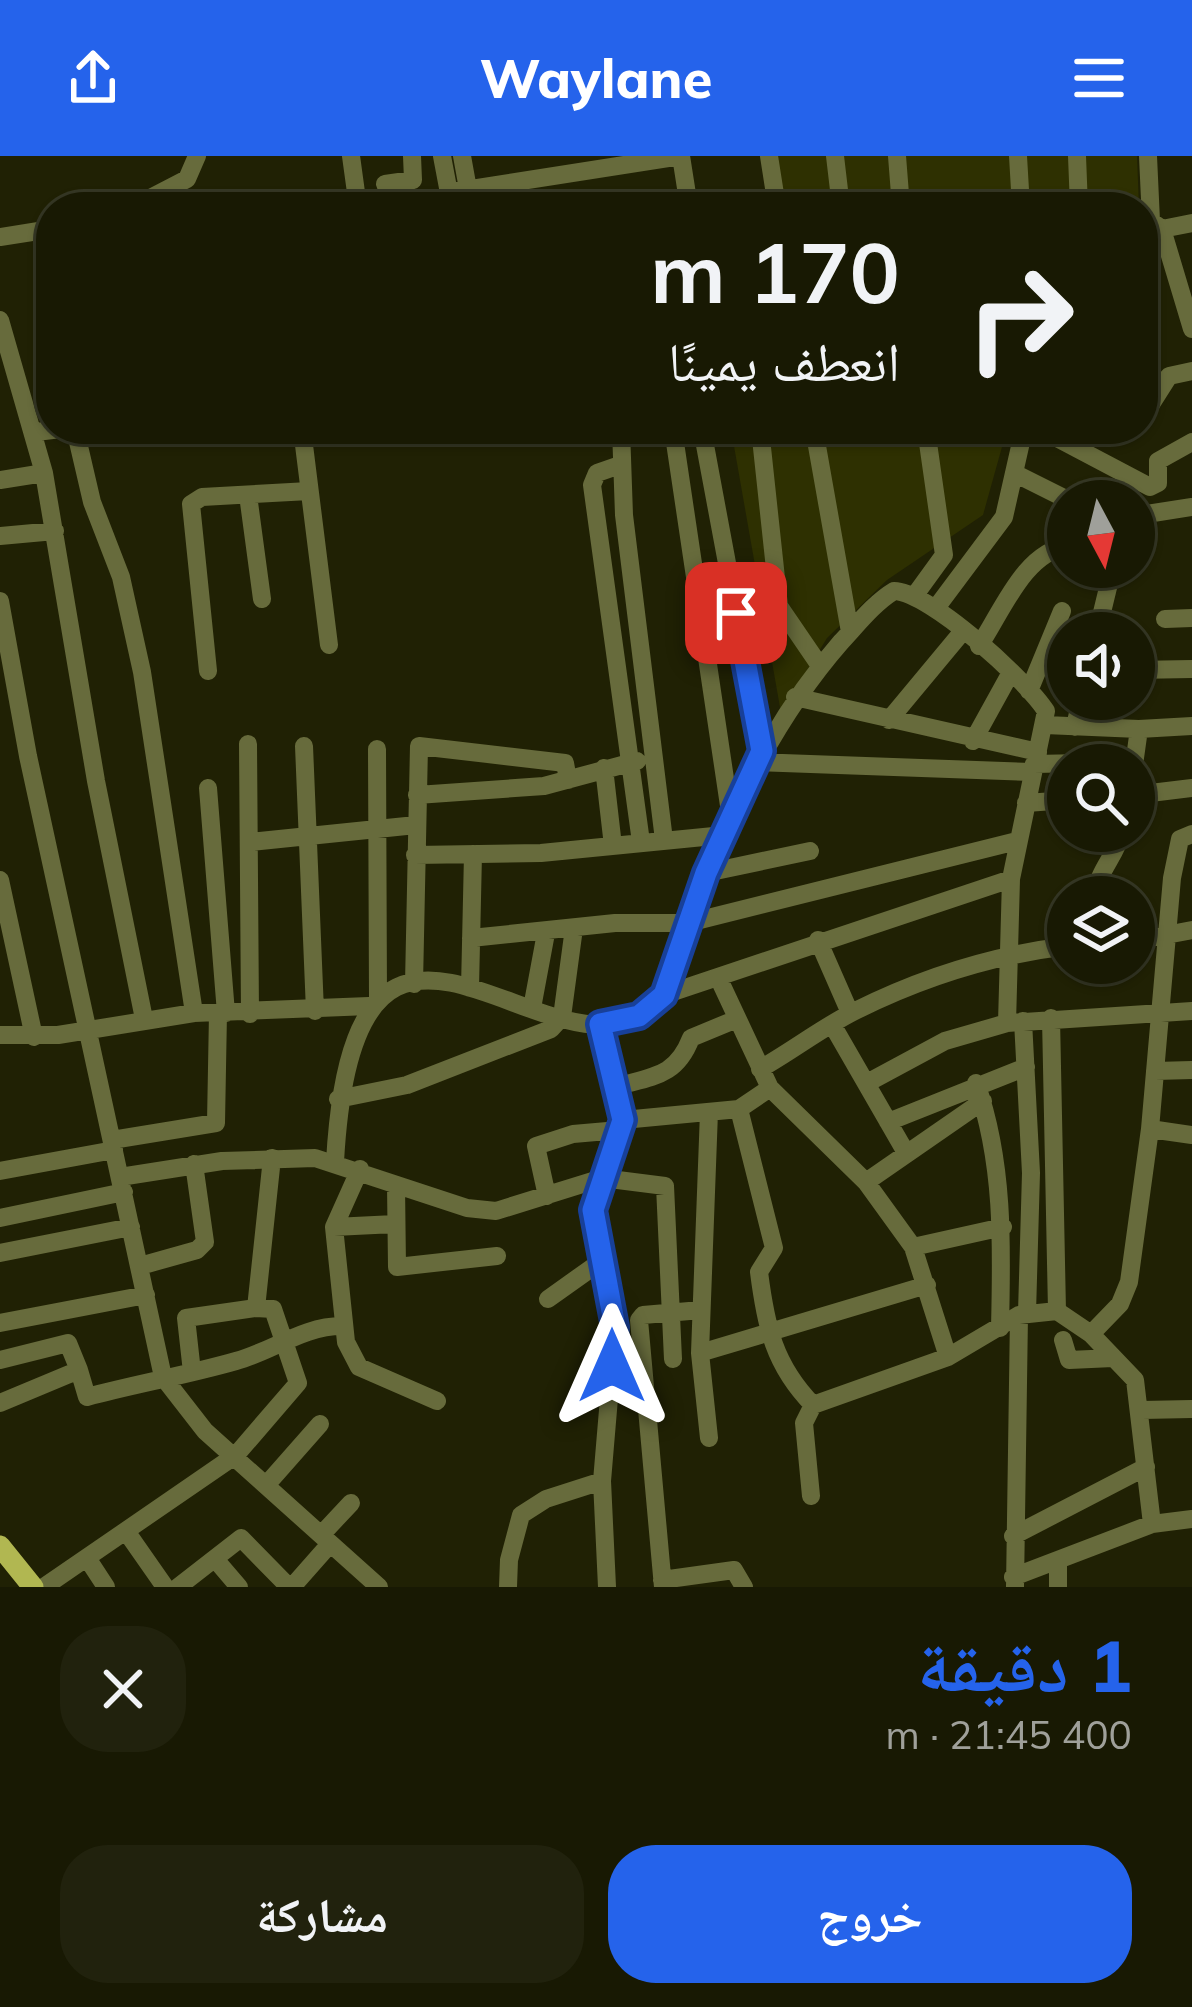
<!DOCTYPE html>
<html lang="ar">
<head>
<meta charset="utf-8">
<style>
  :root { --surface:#181903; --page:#21220d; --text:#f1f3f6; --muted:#9fa09a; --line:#363825; --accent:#2563eb }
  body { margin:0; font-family:Mulish,"Noto Naskh Arabic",sans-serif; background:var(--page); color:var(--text); direction:rtl; height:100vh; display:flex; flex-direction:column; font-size:45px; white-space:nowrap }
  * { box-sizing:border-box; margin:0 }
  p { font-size:39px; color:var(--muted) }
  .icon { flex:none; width:66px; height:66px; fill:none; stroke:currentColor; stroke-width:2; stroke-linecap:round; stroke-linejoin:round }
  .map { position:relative; height:1431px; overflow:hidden; direction:ltr }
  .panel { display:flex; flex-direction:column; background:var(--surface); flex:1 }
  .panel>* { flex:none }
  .top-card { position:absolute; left:36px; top:36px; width:1122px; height:252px; border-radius:48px; box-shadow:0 3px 9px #0004,0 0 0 3px var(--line); direction:rtl; background:#181903; color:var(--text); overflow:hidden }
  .needle { width:78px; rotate:173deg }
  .buttons { position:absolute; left:1047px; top:324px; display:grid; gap:24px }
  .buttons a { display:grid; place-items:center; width:108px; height:108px; border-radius:50%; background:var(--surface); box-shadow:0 3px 9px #0004,0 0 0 3px var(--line); font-size:60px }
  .pin { position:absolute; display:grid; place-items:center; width:102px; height:102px; color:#fff; margin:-51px; border-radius:24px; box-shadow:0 6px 18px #0006 }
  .me { position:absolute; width:132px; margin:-66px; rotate:0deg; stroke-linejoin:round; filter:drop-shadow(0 0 9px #0008) }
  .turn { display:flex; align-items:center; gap:42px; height:252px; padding:0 60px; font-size:54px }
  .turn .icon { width:156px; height:156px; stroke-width:2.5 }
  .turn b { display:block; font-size:84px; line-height:102px }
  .round { display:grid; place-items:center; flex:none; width:126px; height:126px; border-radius:48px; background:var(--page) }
  .summary { display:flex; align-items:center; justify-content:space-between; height:204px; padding:0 60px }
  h1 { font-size:72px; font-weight:800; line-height:90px; color:var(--accent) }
  .action { display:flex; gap:24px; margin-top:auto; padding:24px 60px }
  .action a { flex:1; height:138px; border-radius:48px; background:var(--accent); color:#fff; font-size:48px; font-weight:800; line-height:138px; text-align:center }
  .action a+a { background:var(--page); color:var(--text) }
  header { display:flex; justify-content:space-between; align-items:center; height:156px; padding:0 60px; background:var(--accent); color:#fff; font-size:54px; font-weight:800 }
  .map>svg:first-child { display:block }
  .green { fill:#2e3001 }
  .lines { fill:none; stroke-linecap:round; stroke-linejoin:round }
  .minor { stroke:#676b3c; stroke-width:18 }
  .major { stroke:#b1b751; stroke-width:21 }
  .route-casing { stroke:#184099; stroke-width:30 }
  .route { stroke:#2563eb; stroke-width:21 }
</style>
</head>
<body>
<header><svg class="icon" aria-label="menu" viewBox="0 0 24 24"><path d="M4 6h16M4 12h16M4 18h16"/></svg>Waylane<svg class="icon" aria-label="share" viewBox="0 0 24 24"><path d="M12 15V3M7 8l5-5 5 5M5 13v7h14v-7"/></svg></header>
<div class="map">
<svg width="1192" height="1431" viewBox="0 0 1192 1431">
  <rect width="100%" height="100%" fill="#202104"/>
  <path class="green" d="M774,0H1137L1139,51H781Z
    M731,273H1007L983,359L887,424L827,482L781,557Z"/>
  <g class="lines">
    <path class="minor" d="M351,0L358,51
      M442,0L449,37
      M462,0L468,33
      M681,0L689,51
      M769,0L777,51
      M835,0L841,51
      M897,0L901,51
      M1018,0L1021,51
      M1077,0L1079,51
      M1148,0L1151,65L1162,73L1192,173
      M385,28L413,24L412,0
      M133,51L187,23L197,0
      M449,51L452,36L681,0
      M1162,73L1192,67
      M0,81L51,73
      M0,164L44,317L96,625L144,863
      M1143,261L1169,220L1192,215
      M75,273L92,346L121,421L142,516L194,857
      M302,273L329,489
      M621,273L624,359L664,684
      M673,273L731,663
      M702,273L762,595
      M760,273L779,450L820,510
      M814,273L850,476
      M1040,273L1150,331L1158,327V305L1192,286
      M36,276L61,273
      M620,309L597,317L592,329L641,686
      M1016,318L1070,345
      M0,324L44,317
      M248,339L262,443
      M1134,360L1192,351
      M0,380L55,375
      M915,439L944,399L926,273
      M0,445L28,600L163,1221L205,1275L379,1431
      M936,452L1004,361L1024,273
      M1165,463L1192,462
      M1097,477L1113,411
      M979,490C1002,456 1024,396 1068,390
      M1134,514L1192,513
      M208,515L191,348L202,341L309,335
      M1029,535L1062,455
      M795,541L1038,596
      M889,564L963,475
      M1045,569L1139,573L1134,609
      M1075,571L1081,543
      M1139,573L1192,570
      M973,585L1010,518
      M248,588L250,858
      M304,590L315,855
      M377,593L378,841
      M757,606L1032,616
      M1034,608L1134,606
      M604,612L613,690
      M208,632L226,857
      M417,639L544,630L637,605
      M1134,639L1192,632
      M1026,647L1068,644
      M250,686L416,669
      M415,699L541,697L724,679
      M706,717L810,695
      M0,724L34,881
      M1095,741C1098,713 1116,701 1122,675
      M471,782L615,767H688L1017,685
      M818,784L850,857
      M1134,785L1192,774
      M718,821L770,932L866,1026L913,1091L948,1201
      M414,828L419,590L565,607L568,624
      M470,832L473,698
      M664,839L1011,723
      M532,852L546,777
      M1051,862L1057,1155
      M1023,865L1031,1017L1027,1157
      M600,868L623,964L593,1054L615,1171L602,1325L607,1431
      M833,870L905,995
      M0,879H58L194,857L369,850
      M760,913C792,895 823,871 855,855C923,821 993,799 1068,790
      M1155,915L1192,914
      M867,927L945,885L1007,867L1192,855
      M976,927C1004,1006 1002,1089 1000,1172
      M615,931C653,920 676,921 691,882L737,863
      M338,943L407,929L551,873L562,861L574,772
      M739,953L774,1092L759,1116C766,1171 774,1209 813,1249
      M709,956L700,1197L709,1282
      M623,964L739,953L770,932
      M888,966L1026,911
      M1150,973L1192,979
      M112,984L216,967L218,857
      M335,1006C355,639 564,963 664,839C706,712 752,588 841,486C857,469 874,447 894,435C930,436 1026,524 1046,555L1011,723L1007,867
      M360,1013L334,1071L346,1186L359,1211L437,1245
      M0,1015L114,994
      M120,1021L222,1005L315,1002L467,1052L496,1055L602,1022L665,1030L673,1203
      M866,1026L983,945
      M396,1029L397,1111L497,1100
      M547,1040L536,990L573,978L619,974
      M0,1062L124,1036
      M334,1071L395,1068
      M913,1091L1003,1071
      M0,1097L131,1071
      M140,1110L197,1094L205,1086L194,1008
      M548,1143L600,1106
      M0,1167L146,1139
      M1091,1178L1120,1148L1129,1126L1150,973L1172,722L1180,683L1192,678
      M1063,1184L1069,1204L1113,1202
      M700,1197L927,1129
      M0,1204L68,1187L79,1214
      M192,1216L186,1162L256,1152L272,1002
      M0,1247L79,1214L87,1241C136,1228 187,1219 236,1205C273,1195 303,1170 342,1170
      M1142,1254L1192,1253
      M268,1327L320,1268
      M811,1340L804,1267L813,1249L948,1201L1019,1159L1057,1155L1091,1178L1135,1224L1152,1368
      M128,1378L165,1431
      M321,1379L351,1347
      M1013,1380L1146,1311
      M215,1403L239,1431
      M89,1405L106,1431
      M1013,1421L1152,1368L1192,1363
      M662,1424L734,1414L744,1431
      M44,1431L236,1299L298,1227L273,1153L256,1152
      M178,1431L241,1382L289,1431
      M292,1431L329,1389
      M508,1431L509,1404L521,1359L546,1343L602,1325
      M663,1431L639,1164L643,1159L701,1154
      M1015,1431L1019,1159
      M1058,1431V1406"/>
    <path class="major" d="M0,1390L33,1431"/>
  </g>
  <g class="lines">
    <defs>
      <path id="route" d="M612,1210L615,1171L593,1054L623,964L600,868L639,860L664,839L706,717L762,595L736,457"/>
    </defs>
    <use href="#route" class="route-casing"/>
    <use href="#route" class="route"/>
  </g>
</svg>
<div class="buttons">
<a><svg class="needle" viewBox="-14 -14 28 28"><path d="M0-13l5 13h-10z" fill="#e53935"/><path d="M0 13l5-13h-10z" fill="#9fa09a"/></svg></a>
<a><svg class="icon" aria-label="sound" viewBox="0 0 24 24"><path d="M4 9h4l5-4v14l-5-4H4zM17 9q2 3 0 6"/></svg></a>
<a><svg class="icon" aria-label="search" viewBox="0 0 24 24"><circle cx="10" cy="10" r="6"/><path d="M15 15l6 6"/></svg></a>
<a><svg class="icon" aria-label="layers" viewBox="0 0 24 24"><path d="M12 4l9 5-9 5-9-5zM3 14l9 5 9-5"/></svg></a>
</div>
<div class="pin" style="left:736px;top:457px;background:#d93025"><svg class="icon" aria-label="arrive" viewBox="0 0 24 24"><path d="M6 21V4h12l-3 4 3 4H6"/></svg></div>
<svg class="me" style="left:612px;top:1210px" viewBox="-20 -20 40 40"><path d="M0-17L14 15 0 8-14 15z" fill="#2563eb" stroke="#fff" stroke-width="4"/></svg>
<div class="top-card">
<div class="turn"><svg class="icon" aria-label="right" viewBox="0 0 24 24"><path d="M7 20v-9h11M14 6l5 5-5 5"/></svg><div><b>170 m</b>انعطف يمينًا</div></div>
</div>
</div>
<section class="panel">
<div class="summary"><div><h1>1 دقيقة</h1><p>400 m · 21:45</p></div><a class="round"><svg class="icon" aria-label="close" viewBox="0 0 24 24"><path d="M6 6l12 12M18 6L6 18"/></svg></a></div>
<div class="action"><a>خروج</a><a>مشاركة</a></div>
</section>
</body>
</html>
